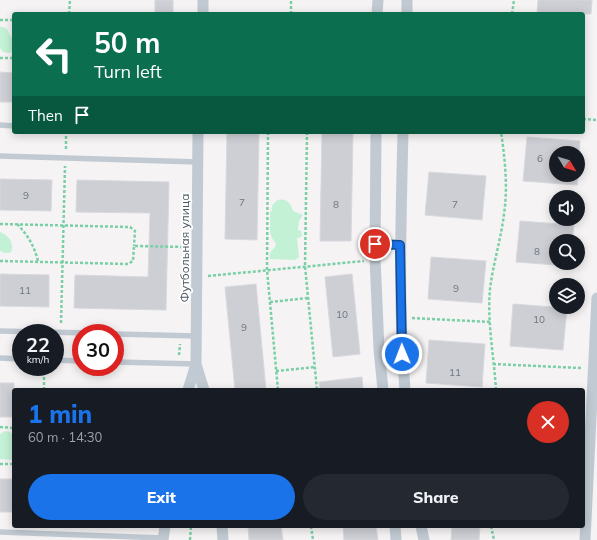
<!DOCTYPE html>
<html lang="en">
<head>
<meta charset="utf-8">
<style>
  :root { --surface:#171b24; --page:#242831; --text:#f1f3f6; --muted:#9ea1a6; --accent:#1a73e8 }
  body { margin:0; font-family:Mulish,sans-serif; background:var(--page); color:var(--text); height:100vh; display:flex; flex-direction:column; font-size:15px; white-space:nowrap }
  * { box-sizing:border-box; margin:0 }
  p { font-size:13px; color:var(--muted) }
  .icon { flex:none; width:22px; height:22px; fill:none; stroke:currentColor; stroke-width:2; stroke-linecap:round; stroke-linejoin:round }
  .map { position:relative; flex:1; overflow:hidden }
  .details { position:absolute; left:12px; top:388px; width:573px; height:140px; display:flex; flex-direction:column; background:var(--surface); border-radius:4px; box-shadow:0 2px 10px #0003 }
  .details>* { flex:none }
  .top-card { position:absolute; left:12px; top:12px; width:573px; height:122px; border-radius:4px; box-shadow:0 2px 10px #0003; background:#0b6e4f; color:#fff; overflow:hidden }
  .needle { width:26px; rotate:128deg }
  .tools { position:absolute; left:549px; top:146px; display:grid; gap:8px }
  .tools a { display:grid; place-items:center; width:36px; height:36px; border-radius:50%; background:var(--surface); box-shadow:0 2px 10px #0003; font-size:20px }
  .speed { position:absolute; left:12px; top:324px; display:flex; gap:8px; font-size:20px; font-weight:700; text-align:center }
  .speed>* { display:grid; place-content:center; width:52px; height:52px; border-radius:50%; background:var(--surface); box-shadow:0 2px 10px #0003; line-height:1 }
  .speed small { font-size:10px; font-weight:400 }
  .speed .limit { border:6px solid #d22; background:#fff; color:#111 }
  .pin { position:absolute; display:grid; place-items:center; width:34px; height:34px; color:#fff; margin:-17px; border:2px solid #fff; border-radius:50%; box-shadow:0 1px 4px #0007 }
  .me { position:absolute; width:44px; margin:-22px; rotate:359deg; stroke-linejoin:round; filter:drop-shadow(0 0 3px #0008) }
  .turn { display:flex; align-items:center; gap:14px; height:84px; padding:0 16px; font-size:18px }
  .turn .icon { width:52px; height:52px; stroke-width:2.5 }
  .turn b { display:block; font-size:28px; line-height:34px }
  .then { display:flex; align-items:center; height:38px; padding:0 16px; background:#0003; gap:8px; font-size:15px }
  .round { display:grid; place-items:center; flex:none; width:42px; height:42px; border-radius:21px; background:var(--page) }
  .headline { display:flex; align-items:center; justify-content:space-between; height:68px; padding:0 16px }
  h1 { font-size:24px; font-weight:800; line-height:30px; color:var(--accent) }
  .cta { display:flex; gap:8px; margin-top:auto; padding:8px 16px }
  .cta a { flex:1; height:46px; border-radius:24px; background:var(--accent); color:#fff; font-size:16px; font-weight:800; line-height:46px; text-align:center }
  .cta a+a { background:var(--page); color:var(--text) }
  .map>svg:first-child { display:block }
  .green { fill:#c3f1d5 }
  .building { fill:#cdcfd5; stroke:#d7d9de }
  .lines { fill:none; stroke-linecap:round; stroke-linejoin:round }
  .path { stroke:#7ad0a6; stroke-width:2.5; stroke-dasharray:3 2; stroke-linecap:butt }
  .lane { stroke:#c1cad2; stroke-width:5.5 }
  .street { stroke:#c1cad2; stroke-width:11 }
  .route-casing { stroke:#114b97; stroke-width:10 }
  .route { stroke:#1a73e8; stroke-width:7 }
  .labels { text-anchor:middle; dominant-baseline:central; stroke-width:3.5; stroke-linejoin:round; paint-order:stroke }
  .number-label { font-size:10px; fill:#6b747e }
  .street-label { font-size:12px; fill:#4a5661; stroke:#fff }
</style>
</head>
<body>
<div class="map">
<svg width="597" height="540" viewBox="0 0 597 540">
  <rect width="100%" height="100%" fill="#f5f3f3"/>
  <path class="green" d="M0,27C8,26 8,32 11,37L14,38V50L10,53L3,52L0,48Z
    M278,200C286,198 291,203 293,211L303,215L299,221L298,230L301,231L302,235L301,237L297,238L299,257L295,260L270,259C268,250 275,250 276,244L272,238L270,232V211L272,212C271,206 273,203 278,200Z
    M0,232C8,235 13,241 12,250L10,253H5L0,251Z
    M5,431L10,432L14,435L13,460L0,459V434Z"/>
  <path class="building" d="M155,0H173V14H155Z
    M538,0H592L591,14H537Z
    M0,72L14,73V102H0Z
    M227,132H259L257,240L225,239Z
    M322,132H353L351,241H320Z
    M527,137L580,141L578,172V153H556V175H578L577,185L523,181Z
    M429,172L486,176L482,220L425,215Z
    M0,179L52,180L51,211L0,210Z
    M77,180L169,182L166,310L74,308L75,275L148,277L150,213L76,212Z
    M520,221L574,225L572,241H556V263H570V266L516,262Z
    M431,257L486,261L482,303L428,299Z
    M0,274L49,275V307L0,306Z
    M352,274L360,354L333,357L325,277Z
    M256,284L266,390H235L225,287Z
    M513,304L567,308L563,350L510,346Z
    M429,340L485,344L482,387L426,383Z
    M362,377L363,390H320L319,382Z
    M0,383H14V417H0Z
    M0,479H14V512H0Z
    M248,526H281L283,540H249Z
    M343,526H376L378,540H344Z
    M452,526H480L479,540H451Z"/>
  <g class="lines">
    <path class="path" d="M69,14L70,0
      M291,14V0
      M512,14L514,0
      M0,20H14
      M0,58H14
      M583,119L597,120
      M268,132L267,270L278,390
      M307,132L305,266L317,390
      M66,149V132
      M0,224L130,227L135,231L134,246
      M17,224C28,235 34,246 38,261
      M0,261L128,264L133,261L134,246L185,247
      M208,276L364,261
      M270,302L308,298
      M412,318L490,322
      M61,323L65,166
      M179,355L180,344
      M493,364L581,368
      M276,371L315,367
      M44,390V367
      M496,390C494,356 487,323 490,289C493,264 501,239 504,214C508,187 505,159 501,132
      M0,427L14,428
      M0,464H14
      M311,526L313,540
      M491,526L494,540
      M190,540L191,526"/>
    <path class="lane" d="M0,125L14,126
      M0,156L198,162
      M375,245H400
      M0,331L90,333
      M115,334L197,336
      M0,358L21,359
      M55,360L81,361
      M115,362L196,364
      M0,532L163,538"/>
    <path class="street" d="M203,14V0
      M377,14L378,0
      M407,14V0
      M376,132L375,258L379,349L383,390
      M403,132C401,218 398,304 405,390
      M196,364L204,390
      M188,390L196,364L198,132
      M222,526L223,540
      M395,526L396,540
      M421,526L424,540
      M163,540L165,526
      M585,540L597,298"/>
  </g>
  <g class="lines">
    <defs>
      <path id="route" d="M375,244L400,245L402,354"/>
    </defs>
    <use href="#route" class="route-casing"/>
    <use href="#route" class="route"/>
  </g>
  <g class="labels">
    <g class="number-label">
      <text x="540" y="158">6</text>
      <text x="26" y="195">9</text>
      <text x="242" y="202">7</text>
      <text x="336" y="204">8</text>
      <text x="455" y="204">7</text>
      <text x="537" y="251">8</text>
      <text x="456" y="288">9</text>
      <text x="25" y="290">11</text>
      <text x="342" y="314">10</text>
      <text x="539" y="319">10</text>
      <text x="244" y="327">9</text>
      <text x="455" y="372">11</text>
    </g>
    <g class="street-label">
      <text transform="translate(184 248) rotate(-90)">Футбольная улица</text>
    </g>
  </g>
</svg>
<div class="tools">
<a><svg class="needle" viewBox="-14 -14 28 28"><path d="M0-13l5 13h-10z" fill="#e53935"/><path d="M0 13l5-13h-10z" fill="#9ea1a6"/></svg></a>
<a><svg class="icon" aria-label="sound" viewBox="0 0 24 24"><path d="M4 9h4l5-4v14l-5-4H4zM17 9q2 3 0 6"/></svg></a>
<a><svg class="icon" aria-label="search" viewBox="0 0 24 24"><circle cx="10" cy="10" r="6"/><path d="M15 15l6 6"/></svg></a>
<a><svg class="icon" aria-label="layers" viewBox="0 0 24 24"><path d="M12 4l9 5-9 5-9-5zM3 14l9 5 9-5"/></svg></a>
</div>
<div class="speed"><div>22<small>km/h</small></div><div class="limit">30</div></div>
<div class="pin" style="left:375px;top:244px;background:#d93025"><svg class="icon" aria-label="arrive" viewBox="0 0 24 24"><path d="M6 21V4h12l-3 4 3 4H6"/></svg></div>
<svg class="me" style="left:402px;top:354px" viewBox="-20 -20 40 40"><circle r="17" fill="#1a73e8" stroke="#fff" stroke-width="3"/><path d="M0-11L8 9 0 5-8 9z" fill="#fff"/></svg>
<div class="top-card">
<div class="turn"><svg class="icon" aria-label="left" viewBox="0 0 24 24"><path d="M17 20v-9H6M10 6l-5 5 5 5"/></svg><div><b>50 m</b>Turn left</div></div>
<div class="then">Then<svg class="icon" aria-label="arrive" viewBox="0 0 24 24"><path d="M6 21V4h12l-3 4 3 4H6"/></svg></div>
</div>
<section class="details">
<div class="headline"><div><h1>1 min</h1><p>60 m · 14:30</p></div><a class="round" style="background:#d93025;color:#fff"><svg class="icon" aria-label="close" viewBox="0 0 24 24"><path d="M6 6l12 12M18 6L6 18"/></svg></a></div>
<div class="cta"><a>Exit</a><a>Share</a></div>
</section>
</div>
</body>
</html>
